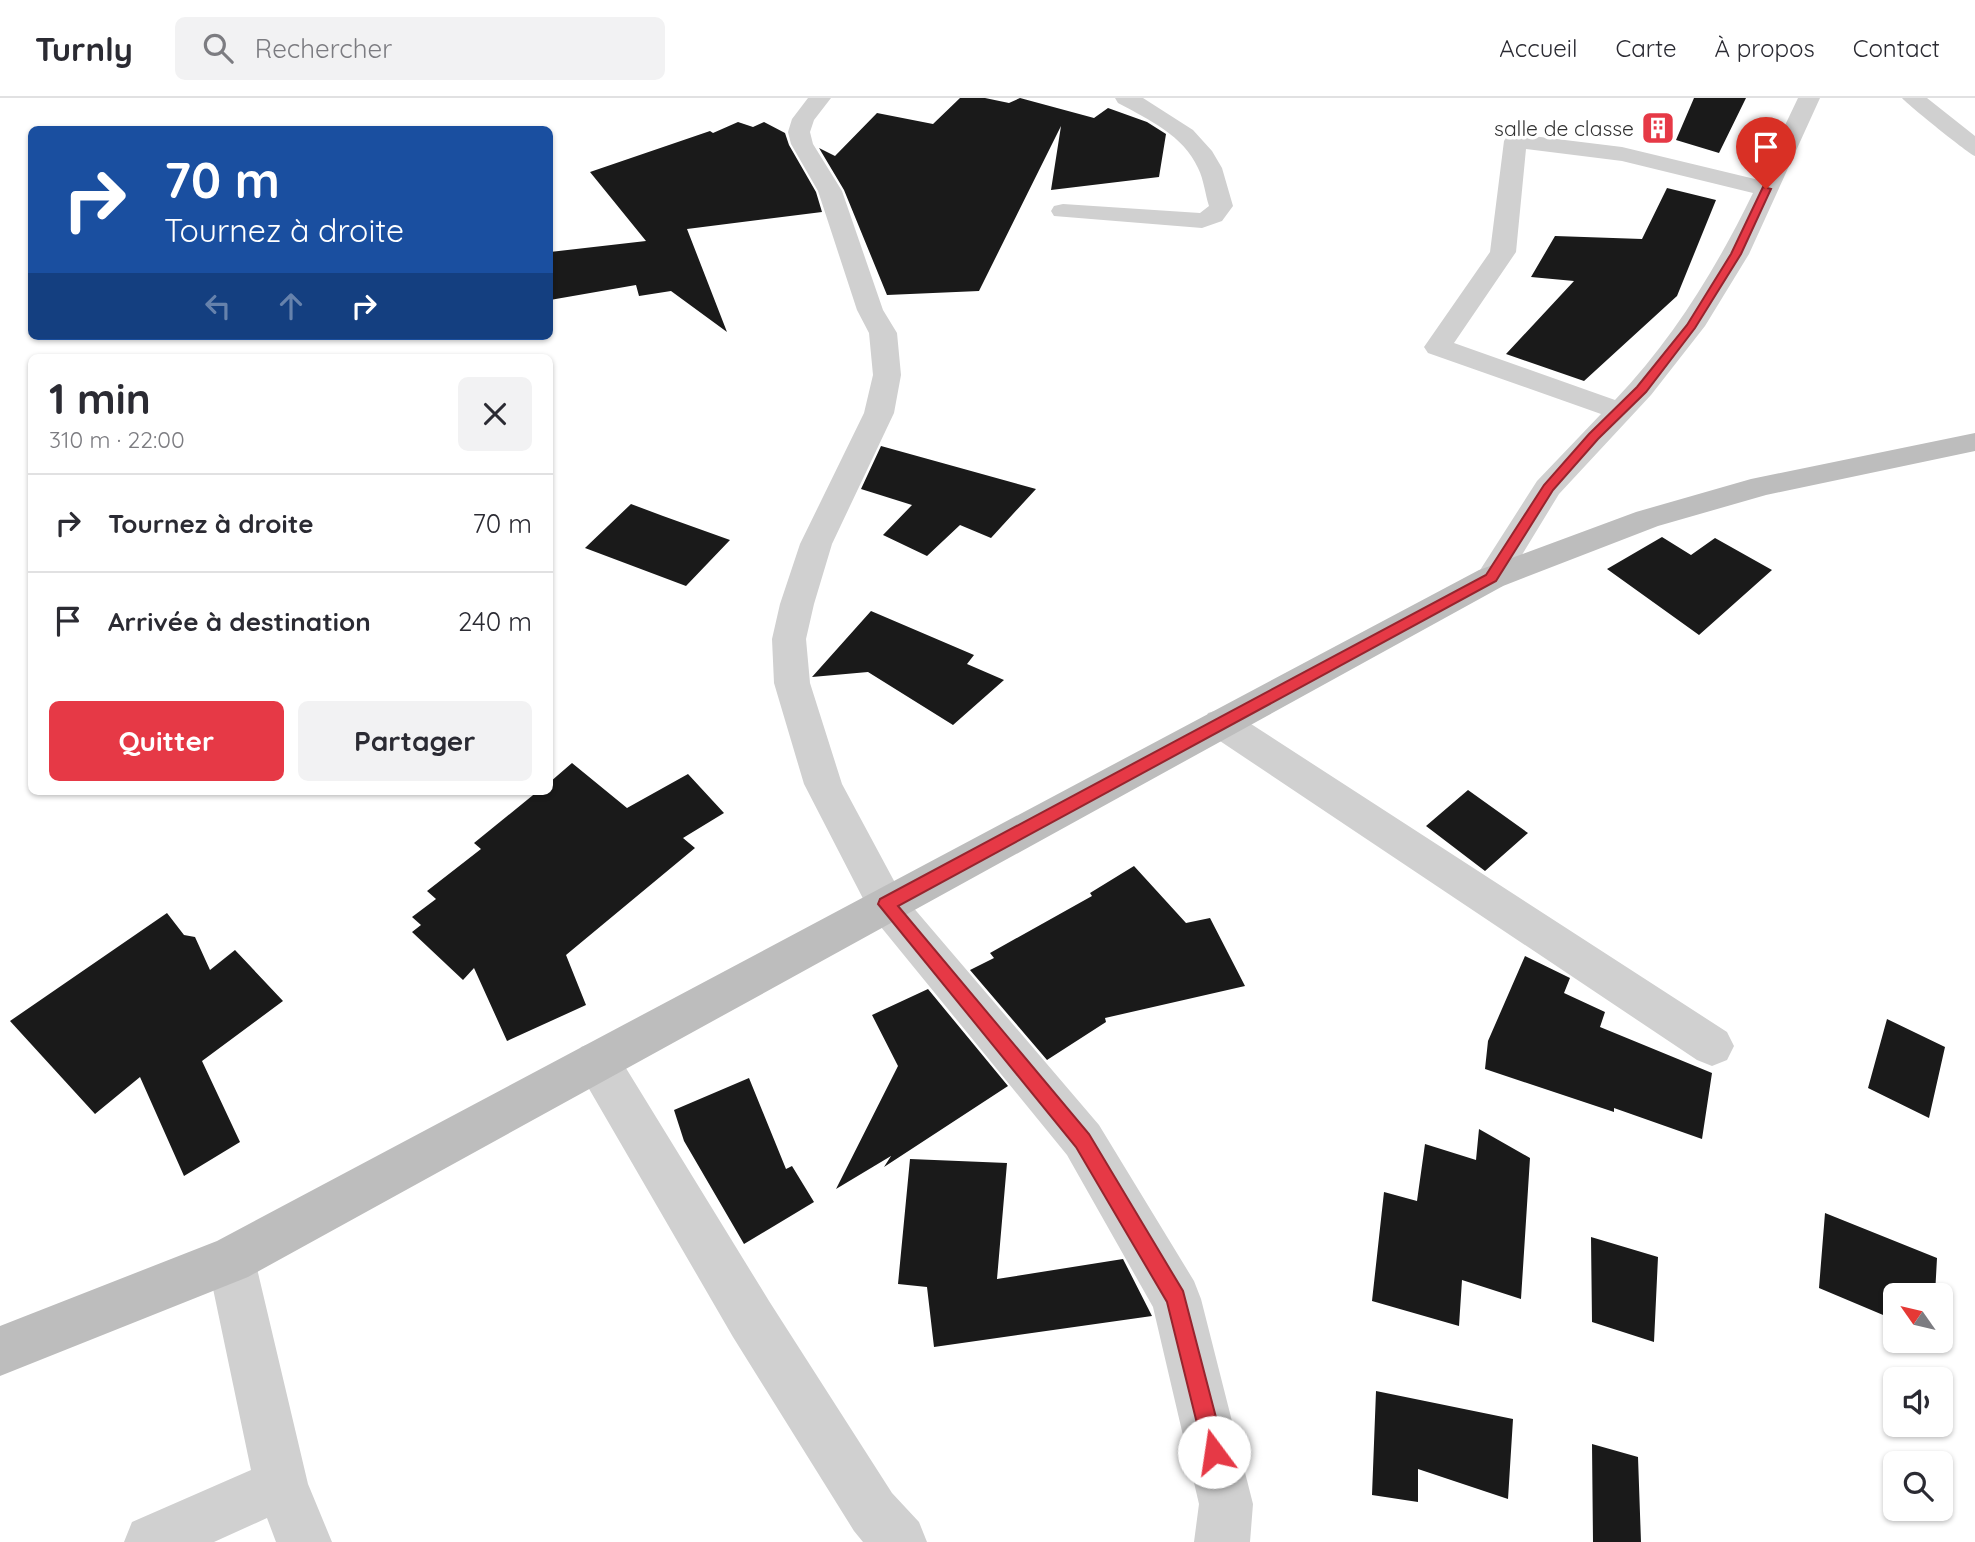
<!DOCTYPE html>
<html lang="fr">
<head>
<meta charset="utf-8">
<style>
  :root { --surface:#fff; --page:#f2f2f3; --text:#2b2b33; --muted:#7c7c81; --line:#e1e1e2; --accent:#e63946 }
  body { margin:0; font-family:Quicksand,sans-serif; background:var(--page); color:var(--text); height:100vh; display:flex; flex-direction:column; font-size:26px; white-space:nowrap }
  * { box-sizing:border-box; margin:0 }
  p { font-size:23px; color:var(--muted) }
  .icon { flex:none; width:38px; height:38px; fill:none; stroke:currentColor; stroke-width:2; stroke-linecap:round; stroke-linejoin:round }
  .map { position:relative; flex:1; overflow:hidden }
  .details { position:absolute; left:28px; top:256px; width:525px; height:441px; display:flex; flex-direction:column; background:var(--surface); border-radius:10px; box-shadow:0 2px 5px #0004 }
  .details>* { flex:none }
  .banner { position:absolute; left:28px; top:28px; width:525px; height:214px; border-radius:10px; box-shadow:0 2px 5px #0004; background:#1a4fa0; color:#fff; overflow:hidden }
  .needle { width:46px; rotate:304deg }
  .controls { position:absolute; left:1883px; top:1185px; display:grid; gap:14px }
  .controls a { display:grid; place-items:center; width:70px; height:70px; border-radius:10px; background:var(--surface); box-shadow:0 2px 5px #0004; font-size:35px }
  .pin { position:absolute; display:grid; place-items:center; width:60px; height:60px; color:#fff; margin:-72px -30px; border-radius:50% 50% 50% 0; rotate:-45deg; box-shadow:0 0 7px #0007 }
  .pin .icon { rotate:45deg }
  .me { position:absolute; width:77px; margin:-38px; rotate:346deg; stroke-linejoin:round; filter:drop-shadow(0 0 5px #0008) }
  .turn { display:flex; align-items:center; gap:24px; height:147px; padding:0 21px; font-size:32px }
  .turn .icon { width:91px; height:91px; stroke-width:2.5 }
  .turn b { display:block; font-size:49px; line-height:60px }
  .lanes { display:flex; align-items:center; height:66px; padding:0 21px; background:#0003; justify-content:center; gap:35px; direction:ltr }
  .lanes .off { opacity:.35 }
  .round { display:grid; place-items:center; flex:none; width:74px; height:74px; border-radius:10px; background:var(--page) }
  .overview { display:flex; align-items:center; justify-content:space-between; height:119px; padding:0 21px }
  h1 { font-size:42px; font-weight:800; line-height:52px }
  .primary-button { display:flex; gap:14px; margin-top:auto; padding:14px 21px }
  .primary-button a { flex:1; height:80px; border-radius:10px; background:var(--accent); color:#fff; font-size:28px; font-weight:800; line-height:80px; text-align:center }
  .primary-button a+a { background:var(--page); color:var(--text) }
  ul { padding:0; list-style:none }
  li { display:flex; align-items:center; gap:21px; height:98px; padding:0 21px; border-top:2px solid var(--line) }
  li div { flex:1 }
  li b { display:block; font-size:26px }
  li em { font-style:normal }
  header { display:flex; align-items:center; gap:42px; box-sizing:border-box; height:98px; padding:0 35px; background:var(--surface); border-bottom:2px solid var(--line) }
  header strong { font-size:33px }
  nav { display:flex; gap:38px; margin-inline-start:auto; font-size:24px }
  .search { width:490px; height:63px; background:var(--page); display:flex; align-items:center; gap:18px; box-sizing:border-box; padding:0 24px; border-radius:10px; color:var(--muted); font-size:26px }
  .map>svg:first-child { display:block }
  .building { fill:#1a1a1a }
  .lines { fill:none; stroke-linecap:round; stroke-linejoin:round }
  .street { fill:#d0d0d0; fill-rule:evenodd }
  .secondary { fill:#bdbdbd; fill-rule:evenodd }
  .route { fill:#e63946; stroke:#96252e; stroke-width:2 }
  .labels { text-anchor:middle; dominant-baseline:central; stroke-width:7; stroke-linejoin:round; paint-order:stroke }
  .far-poi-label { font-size:21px; fill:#333; stroke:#fff; text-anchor:end }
</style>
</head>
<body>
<header>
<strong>Turnly</strong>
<div class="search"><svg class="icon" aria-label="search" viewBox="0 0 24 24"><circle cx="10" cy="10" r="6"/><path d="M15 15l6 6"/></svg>Rechercher</div>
<nav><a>Accueil</a><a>Carte</a><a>À propos</a><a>Contact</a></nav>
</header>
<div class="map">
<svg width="1975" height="1444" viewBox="0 0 1975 1444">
  <rect width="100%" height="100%" fill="#fff"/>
  <path class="building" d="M960,0H985L1009,5L1020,0L1094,20L1108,10L1147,24L1166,36L1159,79L1051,92L1061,28L979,193L887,197L844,92L819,50L835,58L877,15L933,26Z
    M1694,0H1746L1719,55L1676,42Z
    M738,24L753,29L764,24L785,35L789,47L816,94L822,114L687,131L727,234L671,193L639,198L636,187L550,202V154L646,143L590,74L710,33L713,35Z
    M1667,90L1716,102L1677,198L1584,283L1506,256L1574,183L1531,179L1555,138L1642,141Z
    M881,348L1036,391L991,440L960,427L927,458L883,437L912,407L861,391Z
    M631,406L663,418L730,442L686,488L585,450Z
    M1662,439L1691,457L1715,440L1772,472L1699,537L1607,471Z
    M871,513L974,557L967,566L1004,582L953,627L868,574L812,579Z
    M572,665L627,710L688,676L724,715L683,740L695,750L566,857L586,907L507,943L474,870L463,882L412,834L421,827L412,819L436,801L427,793L481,751L474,745L538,693H550V684Z
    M1468,692L1528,735L1485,773L1426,728Z
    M1134,768L1186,825L1210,820L1245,888L1105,920L1106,924L1047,962L970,872L994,860L990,855L1092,798L1090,795Z
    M167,815L184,837L195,839L210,872L235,852L283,903L202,963L240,1044L184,1078L140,979L95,1016L10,923Z
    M1525,858L1570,880L1564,895L1605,914L1600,929L1712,975L1702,1041L1614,1010V1014L1485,971L1488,943Z
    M928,891L1008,988L884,1069L891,1058L836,1091L898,968L872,917Z
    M1887,921L1945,949L1929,1020L1868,990Z
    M749,980L786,1071L792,1068L814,1104L744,1146L684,1043L674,1012Z
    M1479,1031L1530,1060L1521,1201L1462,1182L1459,1228L1372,1203L1384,1094L1417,1103L1425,1046L1476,1062Z
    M910,1061L1007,1065L997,1181L1123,1161L1152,1218L934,1249L927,1189L898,1186Z
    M1825,1115L1937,1160L1935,1197H1895V1222L1819,1190Z
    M1591,1139L1658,1159L1654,1244L1592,1224Z
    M1376,1293L1513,1321L1508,1401L1418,1371V1404L1372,1397Z
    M1592,1346L1638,1359L1641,1444H1593Z"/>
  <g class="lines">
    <path class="street" d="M808,0H831L814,22L810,34L813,46L842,93L883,212L897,235L901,277L894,315L832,446L814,506L806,541L810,585L842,686L900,794L1099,1027L1194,1183L1201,1201L1253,1406L1250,1444H1194L1199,1406L1153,1209L1067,1057L872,818L804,686L774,585L772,541L780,506L800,446L864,315L873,277L869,235L857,212L818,93L791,46L788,34L792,21Z
      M1115,0H1143L1193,32L1212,53L1222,70L1233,108L1222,123L1202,130L1054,118L1051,113L1054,108L1063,106L1200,115L1209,108C1205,96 1204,82 1198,70C1184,38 1148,21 1118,5Z
      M1798,0H1820L1749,156L1705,228L1651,297L1559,396L1503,488L1491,491L1479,488L1475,480L1537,383L1601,316L1428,255L1424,249L1490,154L1504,43L1507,38L1515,36L1622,49L1759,82ZM1526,51L1622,63L1753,95C1716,171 1673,241 1615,302L1454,245L1516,154Z
      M1902,0H1927L1975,38V58C1970,57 1907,6 1902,0Z
      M1221,611L1234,615L1727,934L1734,948L1727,962L1712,968L1697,962L1208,635L1203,625L1208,615Z
      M597,943L613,949L769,1203L892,1395L919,1424L927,1444H863L854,1433L733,1239L581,977L575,963L581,949Z
      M231,1138L248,1145L255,1162L308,1386L332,1444H276L267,1420L214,1444H124L132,1424L251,1372L207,1162L214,1145Z"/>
    <path class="secondary" d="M1975,335V353L1766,397L1658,428L1503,488L248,1179L0,1278V1228L217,1143L1479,472L1636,414L1751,381Z"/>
  </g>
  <path class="route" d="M1763,89L1771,91L1741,156L1695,230L1646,294L1598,341L1553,392L1496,483L898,808L1089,1036L1183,1193L1225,1354L1222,1362L1214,1365L1206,1362L1167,1204L1076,1049L878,806L880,801L1486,477L1544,387L1589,336L1637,289L1687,227L1731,156Z"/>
  <defs>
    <symbol id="building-square" viewBox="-11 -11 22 22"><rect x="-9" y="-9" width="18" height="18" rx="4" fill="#e63946" stroke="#fff"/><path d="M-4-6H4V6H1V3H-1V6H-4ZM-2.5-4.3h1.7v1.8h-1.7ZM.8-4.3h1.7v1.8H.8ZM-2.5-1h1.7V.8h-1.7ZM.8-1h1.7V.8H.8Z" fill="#fff"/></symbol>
  </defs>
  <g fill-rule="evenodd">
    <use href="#building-square" x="1639" y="11" width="38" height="38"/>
  </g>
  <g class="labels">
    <g class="far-poi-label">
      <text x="1634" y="30">salle de classe</text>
    </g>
  </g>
</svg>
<div class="controls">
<a><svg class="needle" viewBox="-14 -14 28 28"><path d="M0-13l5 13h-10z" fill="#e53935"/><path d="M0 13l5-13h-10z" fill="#7c7c81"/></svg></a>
<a><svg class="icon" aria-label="sound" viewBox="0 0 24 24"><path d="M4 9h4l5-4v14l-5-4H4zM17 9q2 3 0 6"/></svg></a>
<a><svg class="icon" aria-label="search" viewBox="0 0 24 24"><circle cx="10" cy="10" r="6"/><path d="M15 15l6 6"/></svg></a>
</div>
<div class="pin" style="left:1766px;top:91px;background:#d93025"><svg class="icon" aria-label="arrive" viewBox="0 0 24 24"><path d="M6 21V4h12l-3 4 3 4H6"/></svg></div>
<svg class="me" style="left:1214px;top:1354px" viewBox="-20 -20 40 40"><circle r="19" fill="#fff"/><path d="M0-13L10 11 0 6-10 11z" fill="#e63946"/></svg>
<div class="banner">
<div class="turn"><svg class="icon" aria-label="right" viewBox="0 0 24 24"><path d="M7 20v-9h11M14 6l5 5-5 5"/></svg><div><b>70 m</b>Tournez à droite</div></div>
<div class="lanes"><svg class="icon off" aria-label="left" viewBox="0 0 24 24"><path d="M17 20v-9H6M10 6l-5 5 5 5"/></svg><svg class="icon off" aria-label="ahead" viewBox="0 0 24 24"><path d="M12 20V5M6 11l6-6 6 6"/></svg><svg class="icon" aria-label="right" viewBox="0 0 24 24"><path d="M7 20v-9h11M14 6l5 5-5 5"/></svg></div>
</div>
<section class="details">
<div class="overview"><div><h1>1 min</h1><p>310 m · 22:00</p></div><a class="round"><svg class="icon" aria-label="close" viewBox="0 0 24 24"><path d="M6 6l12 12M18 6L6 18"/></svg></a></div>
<ul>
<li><svg class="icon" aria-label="right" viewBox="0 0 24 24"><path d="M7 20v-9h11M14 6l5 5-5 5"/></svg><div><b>Tournez à droite</b></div><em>70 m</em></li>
<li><svg class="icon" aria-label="arrive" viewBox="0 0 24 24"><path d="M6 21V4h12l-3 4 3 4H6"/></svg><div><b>Arrivée à destination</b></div><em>240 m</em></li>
</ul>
<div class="primary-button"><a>Quitter</a><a>Partager</a></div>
</section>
</div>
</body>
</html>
